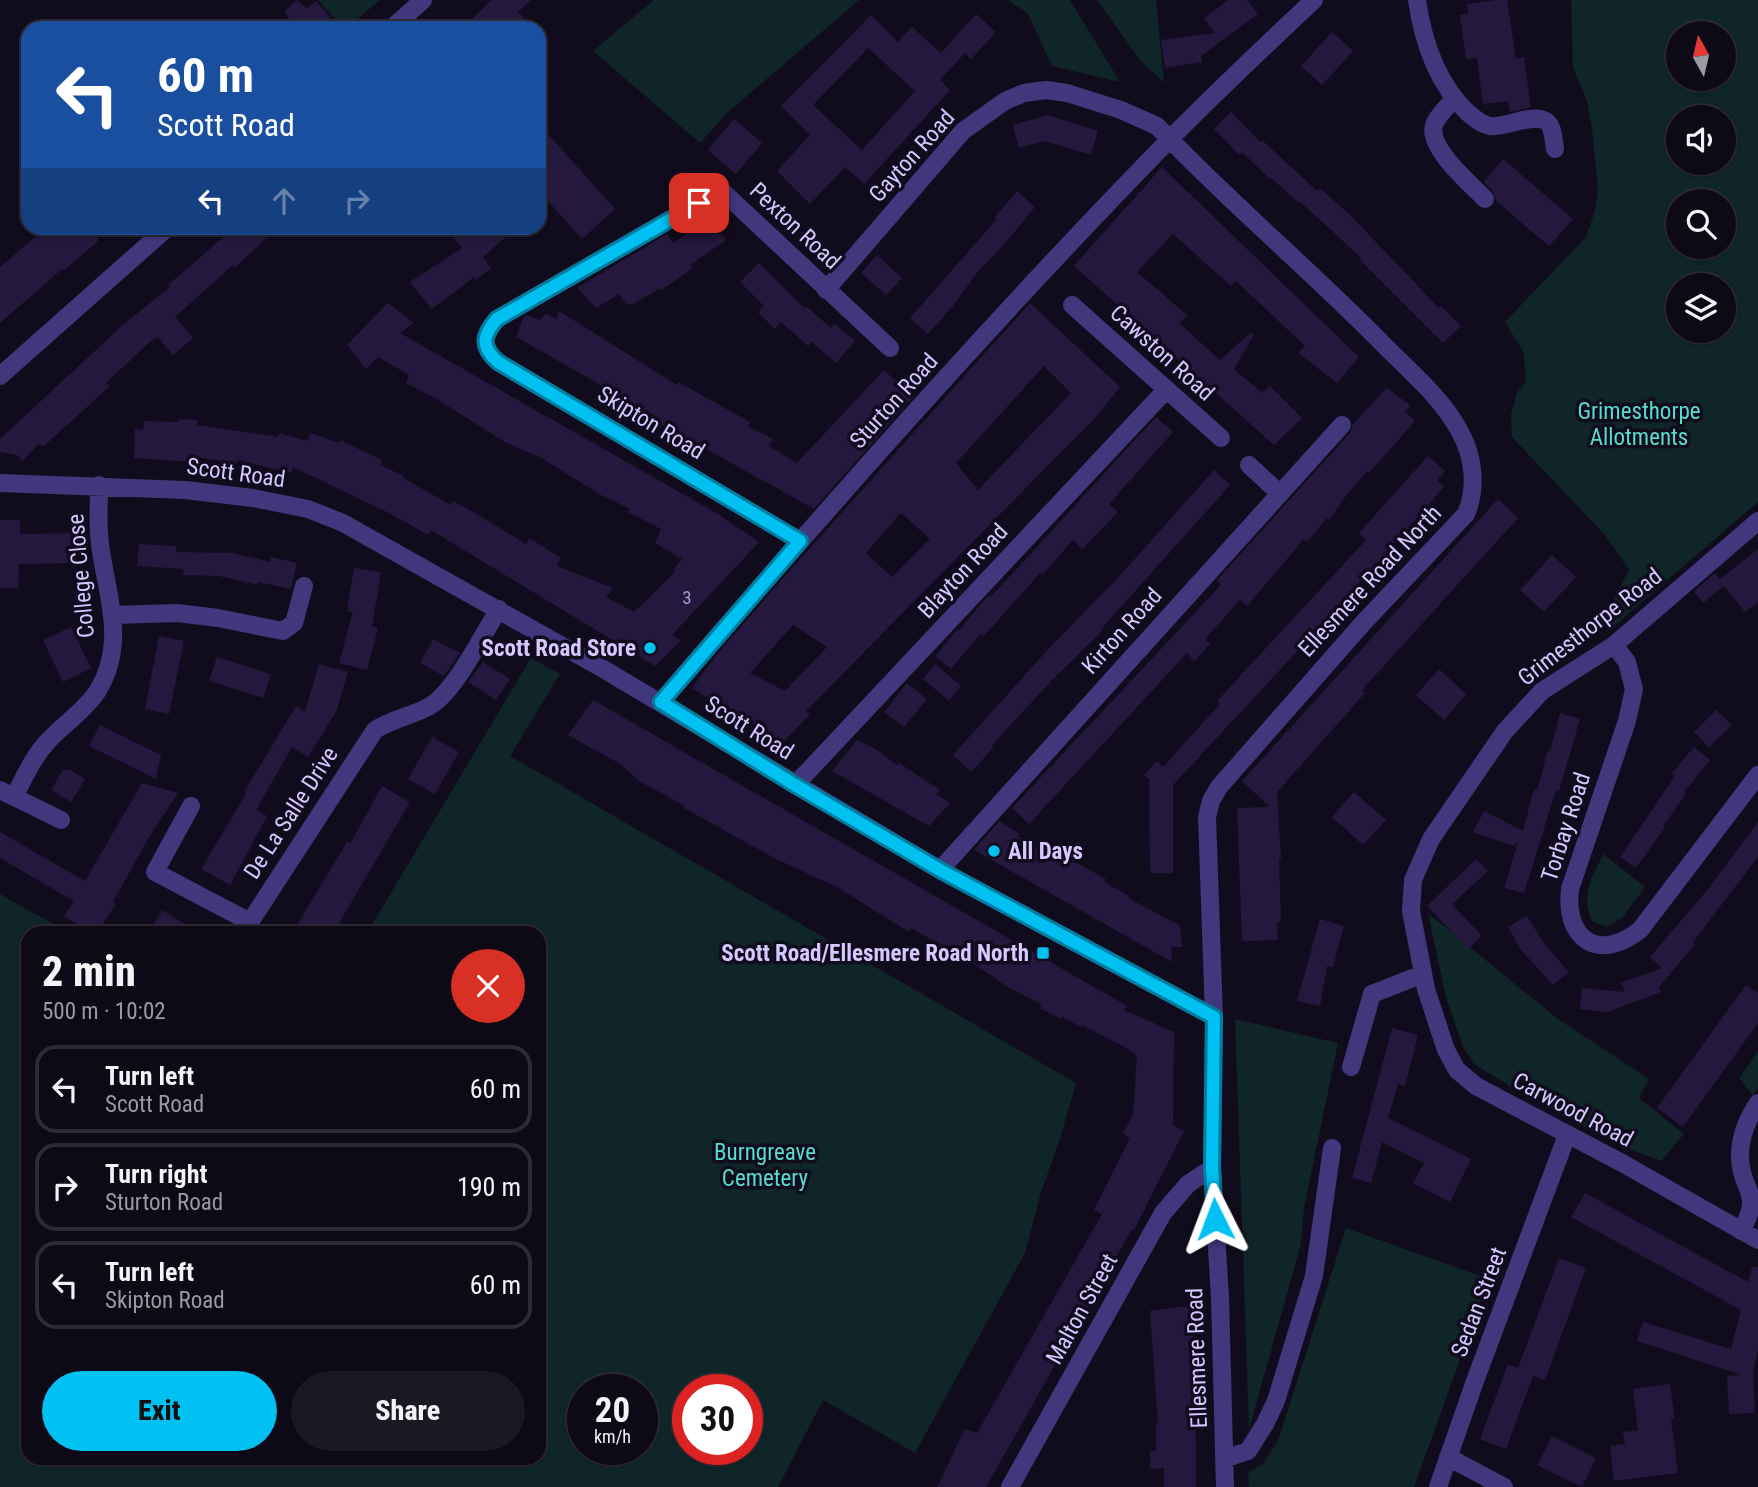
<!DOCTYPE html>
<html lang="en">
<head>
<meta charset="utf-8">
<style>
  :root { --surface:#0d0916; --page:#1b1723; --text:#f1f3f6; --muted:#9a9aa1; --line:#2d2a35; --accent:#01c0f2 }
  body { margin:0; font-family:"Roboto Condensed",sans-serif; background:var(--page); color:var(--text); height:100vh; display:flex; flex-direction:column; font-size:26px; white-space:nowrap }
  * { box-sizing:border-box; margin:0 }
  p { font-size:23px; color:var(--muted) }
  .icon { flex:none; width:38px; height:38px; fill:none; stroke:currentColor; stroke-width:2; stroke-linecap:round; stroke-linejoin:round }
  .map { position:relative; flex:1; overflow:hidden }
  .sheet { position:absolute; left:21px; top:926px; width:525px; height:539px; display:flex; flex-direction:column; background:var(--surface); border-radius:21px; box-shadow:0 2px 5px #0004,0 0 0 2px var(--line) }
  .sheet>* { flex:none }
  .hud { position:absolute; left:21px; top:21px; width:525px; height:214px; border-radius:21px; box-shadow:0 2px 5px #0004,0 0 0 2px var(--line); background:#1a4fa0; color:#fff; overflow:hidden }
  .needle { width:46px; rotate:352deg }
  .buttons { position:absolute; left:1666px; top:21px; display:grid; gap:14px }
  .buttons a { display:grid; place-items:center; width:70px; height:70px; border-radius:50%; background:var(--surface); box-shadow:0 2px 5px #0004,0 0 0 2px var(--line); font-size:35px }
  .speed { position:absolute; left:567px; top:1374px; display:flex; gap:14px; font-size:35px; font-weight:700; text-align:center }
  .speed>* { display:grid; place-content:center; width:91px; height:91px; border-radius:50%; background:var(--surface); box-shadow:0 2px 5px #0004,0 0 0 2px var(--line); line-height:1 }
  .speed small { font-size:18px; font-weight:400 }
  .speed .limit { border:10px solid #d22; background:#fff; color:#111 }
  .pin { position:absolute; display:grid; place-items:center; width:60px; height:60px; color:#fff; margin:-30px; border-radius:14px; box-shadow:0 4px 10px #0006 }
  .me { position:absolute; width:77px; margin:-38px; rotate:357deg; stroke-linejoin:round; filter:drop-shadow(0 0 5px #0008) }
  .turn { display:flex; align-items:center; gap:24px; height:147px; padding:0 21px; font-size:32px }
  .turn .icon { width:91px; height:91px; stroke-width:2.5 }
  .turn b { display:block; font-size:49px; line-height:60px }
  .lanes { display:flex; align-items:center; height:66px; padding:0 21px; background:#0003; justify-content:center; gap:35px; direction:ltr }
  .lanes .off { opacity:.35 }
  .round { display:grid; place-items:center; flex:none; width:74px; height:74px; border-radius:37px; background:var(--page) }
  .overview { display:flex; align-items:center; justify-content:space-between; height:119px; padding:0 21px }
  h1 { font-size:42px; font-weight:800; line-height:52px }
  .button { display:flex; gap:14px; margin-top:auto; padding:14px 21px }
  .button a { flex:1; height:80px; border-radius:42px; background:var(--accent); color:#111; font-size:28px; font-weight:800; line-height:80px; text-align:center }
  .button a+a { background:var(--page); color:var(--text) }
  ul { padding:0; list-style:none }
  li { display:flex; align-items:center; gap:21px; height:88px; margin:0 14px 10px; padding:0 7px; border:4px solid var(--line); border-radius:21px }
  li div { flex:1 }
  li b { display:block; font-size:26px }
  li em { font-style:normal }
  .map>svg:first-child { display:block }
  .green { fill:#0f2527; fill-rule:evenodd }
  .building { fill:#24183e; fill-rule:evenodd }
  .lines { fill:none; stroke-linecap:round; stroke-linejoin:round }
  .minor { stroke:#41377c; stroke-width:18 }
  .route-casing { stroke:#017d9d; stroke-width:18 }
  .route { stroke:#01c0f2; stroke-width:12 }
  .poi-dot { fill:#01c0f2; stroke:#110c1d; stroke-width:2.5 }
  .labels { text-anchor:middle; dominant-baseline:central; stroke-width:7; stroke-linejoin:round; paint-order:stroke }
  .number-label { font-size:19px; fill:#a89ccf }
  .street-label { font-size:23px; fill:#d4c8ff; stroke:#110c1d }
  .park-label { font-size:23px; fill:#56deca; stroke:#110c1d }
  .poi-label { font-size:23px; font-weight:bold; fill:#d4c8ff; stroke:#110c1d; text-anchor:end }
</style>
</head>
<body>
<div class="map">
<svg width="1758" height="1487" viewBox="0 0 1758 1487">
  <rect width="100%" height="100%" fill="#110c1d"/>
  <path class="green" d="M318,0H380L347,28H343Z
    M654,0H859L727,113L700,143L593,51Z
    M1008,0H1070L1120,82L1052,66L1028,14Z
    M1097,0H1156L1164,83L1140,60Z
    M1571,0H1758V502L1606,633L1615,597L1629,570L1605,535L1512,437L1511,415L1517,393L1526,381L1524,353L1505,322L1586,237L1595,211L1598,190L1592,129L1587,101L1573,68ZM1678,33H1724V79H1678ZM1678,117H1724V163H1678ZM1678,201H1724V247H1678ZM1678,285H1724V331H1678Z
    M531,658L560,674L510,756L1076,1083L1060,1139L1041,1192L1025,1253L915,1453L823,1400L778,1487H0V894L69,933H28V1458H539V933H367ZM583,1390H642V1449H583ZM688,1390H747V1449H688Z
    M1603,854L1645,887L1622,918L1606,927L1592,921C1580,894 1592,879 1603,854Z
    M1428,913L1558,1019L1649,1079L1639,1098L1684,1134L1661,1161L1618,1145L1521,1093L1474,1064L1463,1047L1446,997Z
    M1235,1019L1338,1043L1304,1208L1301,1244L1249,1429Z
    M1758,1051V1088L1753,1096L1739,1078Z
    M1346,1228L1489,1279L1414,1487H1249L1248,1472L1263,1464L1279,1438Z"/>
  <path class="building" d="M297,0L307,8L316,1L339,28H297L284,12Z
    M492,0H531L518,12L525,20L516,28H462Z
    M1228,0H1247L1258,14L1201,56L1202,62L1165,68L1161,40L1215,33L1204,18Z
    M1496,0H1507L1516,59L1524,57L1531,107L1510,112L1508,101L1483,104L1477,58L1466,59L1460,15L1468,14L1467,4Z
    M976,14L996,32L971,59L965,53L940,80L950,90L864,184L845,167L810,204L777,171L810,135L781,106L871,15L898,42L912,27L941,53ZM868,48L915,91L862,150L813,105Z
    M1332,32L1353,51L1322,85L1301,66Z
    M1231,112L1260,142L1262,140L1317,191L1320,188L1349,214L1439,308L1441,306L1461,326L1443,343L1360,260L1361,258L1329,228L1300,202L1299,203L1271,178L1270,179L1242,152L1239,155L1214,129Z
    M1047,115L1098,131L1091,155L1044,141L1019,148L1013,125Z
    M734,119L762,143L736,174L708,150Z
    M539,124L615,209L582,239L547,200L539,207Z
    M1503,159L1573,219L1549,246L1496,201L1493,192L1484,182Z
    M1162,167L1359,357L1337,383L1298,353L1305,346L1236,281L1231,286L1173,234L1137,272L1187,315L1179,323L1220,360L1251,332L1254,335L1234,369L1262,393L1270,386L1302,418L1274,445L1074,266Z
    M1017,191L1035,207L1008,240L977,273L952,307L928,334L910,318L997,219L995,217Z
    M710,218L726,240L690,265L693,268L660,291L659,289L633,304H626L619,294L596,308L577,288L667,234L673,243Z
    M46,228H108L97,237L99,240L64,270L62,269L0,323V267Z
    M234,228H276L235,268L233,265L175,317L193,338L173,355L158,337L153,339L106,383L110,386L44,446L39,444L22,461L17,455L0,452V439L124,324L170,287L168,285Z
    M466,228H516L483,257L491,269L475,280L474,277L432,309L410,282L462,248L453,236Z
    M877,255L902,278L886,295L861,273Z
    M759,263L805,309L807,307L831,328L835,324L855,341L836,363L812,342L808,346L781,322L775,329L758,312L764,306L740,282Z
    M388,303L414,323L400,333L718,514L759,542L672,635L681,641L655,666L431,530L428,535L391,514L293,467L291,473L238,460L237,463L195,457V462L134,458L135,429L143,430L144,421L179,422V419L197,420V425L278,437L279,433L307,441L310,433L339,443L340,440L382,460L380,465L404,476L403,478L451,505L453,501L475,513L526,544L529,538L561,558L557,566L613,588L606,597L634,612L675,572L673,570L682,559L655,543L661,529L628,512L630,509L601,495L535,454L534,455L505,442L435,398L406,383L409,375L378,357L366,369L347,345Z
    M1030,303L1120,387L1095,418L806,711L810,714L782,743L692,688L719,652L793,567ZM1044,366L1071,393L978,490L956,463ZM901,513L930,539L892,577L866,553ZM793,625L827,647L785,691L750,673Z
    M559,311L677,385L678,382L750,422L748,426L773,439L769,446L797,463L884,370L913,397L814,509L652,419L654,415L516,337L524,316L527,315L540,320L546,314L556,319Z
    M1387,388L1411,406L1405,411L1415,421L1369,473L1367,471L1348,493L1329,520L1327,518L1307,542L1304,539L1247,606L1240,600L1205,639L1210,644L1194,661L1187,653L1029,824L1012,808L1221,585L1217,580L1350,433L1353,424Z
    M1156,417L1173,432L1109,504L1118,512L1082,549L1073,540L1042,575L1040,573L984,636L981,633L951,669L935,656L958,629L959,630L988,596L990,597L1026,559Z
    M1428,456L1445,471L1437,481L1444,487L1330,616L1173,785V873H1150L1149,779L1144,775L1157,761L1163,767L1220,704L1217,701L1366,540L1359,533Z
    M1214,470L1230,485L1101,629L1103,630L1053,679L992,745L994,747L971,772L953,755L1053,644L1116,580Z
    M1498,499L1518,518L1362,690L1365,693L1277,792L1281,859H1279L1281,922H1277L1278,940L1242,941L1237,808L1270,807L1242,781Z
    M0,520H20V534L77,533V563L19,564L18,588H0Z
    M139,544L176,546V552L233,553L270,562L271,557L297,563L291,589L258,582V585L219,576L183,575L184,569L137,566Z
    M1758,549V602L1745,612L1724,586L1703,603L1694,591L1715,573L1720,579Z
    M1552,555L1576,577L1544,612L1520,590Z
    M354,568L381,572L372,626L378,628L367,670L339,663L353,612L347,611Z
    M71,627L91,668L63,682L43,640Z
    M159,636L184,641L169,714L145,709Z
    M433,639L460,653L444,676L420,663Z
    M217,657L271,674L263,698L209,681Z
    M483,662L510,679L496,700L468,682Z
    M319,664L348,672L336,712L308,757L292,747L256,810L267,816L230,885L201,869L246,794L244,792L296,706L305,712Z
    M935,664L961,686L949,701L923,679Z
    M1439,669L1466,694L1444,720L1416,695Z
    M907,683L927,699L904,727L884,712Z
    M593,700L1127,1006L1124,1010L1174,1032L1173,1125L1184,1131L1134,1230L1132,1229L986,1487H937L965,1429L977,1433L1102,1214L1094,1210L1130,1138L1123,1134L1133,1115L1137,1056L1123,1046L1082,1025L1081,1027L1062,1017L1061,1019L1040,1008L1042,1005L1006,986L973,963L911,928L909,932L837,887L776,859L684,808L685,806L639,781L620,764L568,735Z
    M1716,710L1732,725L1709,747L1694,732Z
    M1560,713L1580,719L1559,791L1556,790L1524,893L1504,888L1518,842L1513,846L1473,832L1484,811L1523,831L1534,789L1537,790L1548,750L1550,751Z
    M100,725L161,755L156,779L89,746Z
    M432,737L459,752L435,794L408,779Z
    M857,740L874,748L897,765L899,763L940,790L936,794L950,803L929,826L832,771Z
    M1694,747L1710,760L1684,792L1686,794L1663,826L1665,827L1636,868L1620,857L1675,776L1672,773Z
    M63,770H70L85,779L71,802L51,790Z
    M142,783L178,793L148,839L113,902L116,904L97,933H90L64,916L74,901L0,858V832L85,881Z
    M382,786L410,802L348,908L333,933H292L347,842L350,844Z
    M1354,792L1386,820L1363,845L1332,817Z
    M999,821L1020,834L1018,836L1056,860L1061,854L1106,879L1104,882L1129,896L1128,898L1177,924L1180,927L1182,947H1171L1172,962L974,850Z
    M1758,822V857L1693,942L1695,944L1659,987L1661,992L1607,1012L1580,1009L1582,988L1625,992L1621,983L1662,968L1650,957L1708,889Z
    M1476,859L1488,871L1452,904L1482,936L1468,949L1427,906Z
    M162,910L199,933H148Z
    M1527,916L1545,945L1569,972L1553,985L1521,950L1508,927Z
    M1320,919L1344,926L1333,967L1327,966L1320,1006L1297,1001Z
    M1746,985L1758,993V1023L1683,1127L1657,1108Z
    M1392,1028L1418,1035L1405,1086L1398,1084L1388,1118L1471,1159L1450,1202L1413,1183L1424,1163L1382,1142L1371,1183L1352,1178Z
    M1585,1193L1748,1282L1752,1267H1758V1350L1753,1373L1755,1413L1729,1414L1727,1376L1742,1375L1637,1341L1643,1322L1731,1349L1741,1310L1571,1217Z
    M1559,1258L1586,1268L1545,1380L1533,1376L1506,1449L1480,1439L1508,1364L1518,1368Z
    M1195,1305L1196,1487H1164V1468L1150,1469V1451H1156V1423H1158L1150,1311Z
    M1670,1384L1675,1419H1671L1678,1473L1614,1481L1610,1446L1625,1444L1623,1432L1638,1430L1633,1389Z
    M1552,1436L1596,1458L1582,1487L1537,1465Z"/>
  <g class="lines">
    <path class="minor" d="M1417,0C1423,42 1436,82 1467,112C1473,117 1482,125 1490,126C1506,128 1529,114 1544,120C1554,124 1553,139 1555,149
      M392,28L423,0
      M1454,99C1448,106 1437,116 1434,125C1427,148 1471,184 1485,199
      M826,290L963,131L1005,101L1024,93L1046,90L1067,93L1121,110L1157,126C1228,201 1307,267 1380,341C1408,370 1441,396 1460,432C1474,457 1477,488 1466,514L1363,623L1219,787L1211,801L1207,817L1214,1017L1212,1168L1220,1297L1225,1487
      M1072,305L1221,438
      M0,376L167,228
      M1249,465L1279,493
      M0,483L185,490L253,498L308,509L343,523L605,670L940,870L1214,1017
      M1758,521L1614,645L1542,691L1505,731L1431,839L1413,880L1411,911L1426,989L1446,1050L1457,1070L1476,1086L1622,1163L1758,1240
      M800,541L498,362C481,347 482,336 497,319L721,190L890,348
      M114,615L177,613L218,618L283,631L294,623L304,586
      M1614,645L1627,662L1634,689L1627,721L1570,889C1564,939 1598,963 1640,930L1758,775
      M661,702C825,511 992,321 1169,140C1216,92 1265,46 1314,0
      M795,785L1166,390
      M0,790L61,820
      M14,797C24,778 33,757 48,741C63,725 85,710 97,692C130,639 103,588 99,534C98,518 99,501 99,485
      M191,806L155,872L250,922L375,730C392,719 412,716 430,706C455,691 482,636 499,609
      M940,870L1342,425
      M1351,1067L1372,994L1423,974
      M1741,1231C1744,1225 1749,1217 1750,1210C1754,1196 1745,1185 1742,1172C1736,1147 1744,1124 1758,1103
      M1448,1457L1504,1487
      M1224,1459L1248,1451L1265,1424L1276,1401L1314,1276L1332,1148
      M1010,1487L1163,1213L1188,1184L1212,1168
      M1438,1487L1475,1381L1567,1135"/>
  </g>
  <g class="lines">
    <defs>
      <path id="route" d="M699,203L497,319C482,336 481,347 498,362L800,541L661,702L795,785L940,870L1214,1017L1212,1168L1215,1219"/>
    </defs>
    <use href="#route" class="route-casing"/>
    <use href="#route" class="route"/>
  </g>
  <g class="poi-dot">
    <circle cx="650" cy="648" r="7"/>
    <circle cx="994" cy="851" r="7"/>
    <rect x="1036" y="946" width="14" height="14" rx="3.5"/>
  </g>
  <g class="labels">
    <g class="number-label">
      <text x="687" y="597">3</text>
    </g>
    <g class="street-label">
      <text transform="translate(912 156) rotate(-48)">Gayton Road</text>
      <text transform="translate(795 226) rotate(43)">Pexton Road</text>
      <text transform="translate(1162 353) rotate(42)">Cawston Road</text>
      <text transform="translate(894 401) rotate(-48)">Sturton Road</text>
      <text transform="translate(651 423) rotate(31)">Skipton Road</text>
      <text transform="translate(236 473) rotate(8)">Scott Road</text>
      <text transform="translate(963 571) rotate(-47)">Blayton Road</text>
      <text transform="translate(81 576) rotate(-95)">College Close</text>
      <text transform="translate(1370 581) rotate(-47)">Ellesmere Road North</text>
      <text transform="translate(1590 627) rotate(-38)">Grimesthorpe Road</text>
      <text transform="translate(1122 631) rotate(-48)">Kirton Road</text>
      <text transform="translate(749 728) rotate(32)">Scott Road</text>
      <text transform="translate(291 813) rotate(-57)">De La Salle Drive</text>
      <text transform="translate(1566 827) rotate(-72)">Torbay Road</text>
      <text transform="translate(1573 1110) rotate(28)">Carwood Road</text>
      <text transform="translate(1479 1302) rotate(-69)">Sedan Street</text>
      <text transform="translate(1082 1309) rotate(-61)">Malton Street</text>
      <text transform="translate(1197 1358) rotate(-92)">Ellesmere Road</text>
    </g>
    <g class="park-label">
      <text x="1639" y="411">Grimesthorpe<tspan x="1639" dy="26">Allotments</tspan></text>
      <text x="765" y="1152">Burngreave<tspan x="765" dy="26">Cemetery</tspan></text>
    </g>
    <g class="poi-label">
      <text x="636" y="648">Scott Road Store</text>
      <text x="1008" y="851" text-anchor="start">All Days</text>
      <text x="1029" y="953">Scott Road/Ellesmere Road North</text>
    </g>
  </g>
</svg>
<div class="buttons">
<a><svg class="needle" viewBox="-14 -14 28 28"><path d="M0-13l5 13h-10z" fill="#e53935"/><path d="M0 13l5-13h-10z" fill="#9a9aa1"/></svg></a>
<a><svg class="icon" aria-label="sound" viewBox="0 0 24 24"><path d="M4 9h4l5-4v14l-5-4H4zM17 9q2 3 0 6"/></svg></a>
<a><svg class="icon" aria-label="search" viewBox="0 0 24 24"><circle cx="10" cy="10" r="6"/><path d="M15 15l6 6"/></svg></a>
<a><svg class="icon" aria-label="layers" viewBox="0 0 24 24"><path d="M12 4l9 5-9 5-9-5zM3 14l9 5 9-5"/></svg></a>
</div>
<div class="speed"><div>20<small>km/h</small></div><div class="limit">30</div></div>
<div class="pin" style="left:699px;top:203px;background:#d93025"><svg class="icon" aria-label="arrive" viewBox="0 0 24 24"><path d="M6 21V4h12l-3 4 3 4H6"/></svg></div>
<svg class="me" style="left:1215px;top:1219px" viewBox="-20 -20 40 40"><path d="M0-17L14 15 0 8-14 15z" fill="#01c0f2" stroke="#fff" stroke-width="4"/></svg>
<div class="hud">
<div class="turn"><svg class="icon" aria-label="left" viewBox="0 0 24 24"><path d="M17 20v-9H6M10 6l-5 5 5 5"/></svg><div><b>60 m</b>Scott Road</div></div>
<div class="lanes"><svg class="icon" aria-label="left" viewBox="0 0 24 24"><path d="M17 20v-9H6M10 6l-5 5 5 5"/></svg><svg class="icon off" aria-label="ahead" viewBox="0 0 24 24"><path d="M12 20V5M6 11l6-6 6 6"/></svg><svg class="icon off" aria-label="right" viewBox="0 0 24 24"><path d="M7 20v-9h11M14 6l5 5-5 5"/></svg></div>
</div>
<section class="sheet">
<div class="overview"><div><h1>2 min</h1><p>500 m · 10:02</p></div><a class="round" style="background:#d93025;color:#fff"><svg class="icon" aria-label="close" viewBox="0 0 24 24"><path d="M6 6l12 12M18 6L6 18"/></svg></a></div>
<ul>
<li><svg class="icon" aria-label="left" viewBox="0 0 24 24"><path d="M17 20v-9H6M10 6l-5 5 5 5"/></svg><div><b>Turn left</b><p>Scott Road</p></div><em>60 m</em></li>
<li><svg class="icon" aria-label="right" viewBox="0 0 24 24"><path d="M7 20v-9h11M14 6l5 5-5 5"/></svg><div><b>Turn right</b><p>Sturton Road</p></div><em>190 m</em></li>
<li><svg class="icon" aria-label="left" viewBox="0 0 24 24"><path d="M17 20v-9H6M10 6l-5 5 5 5"/></svg><div><b>Turn left</b><p>Skipton Road</p></div><em>60 m</em></li>
</ul>
<div class="button"><a>Exit</a><a>Share</a></div>
</section>
</div>
</body>
</html>
